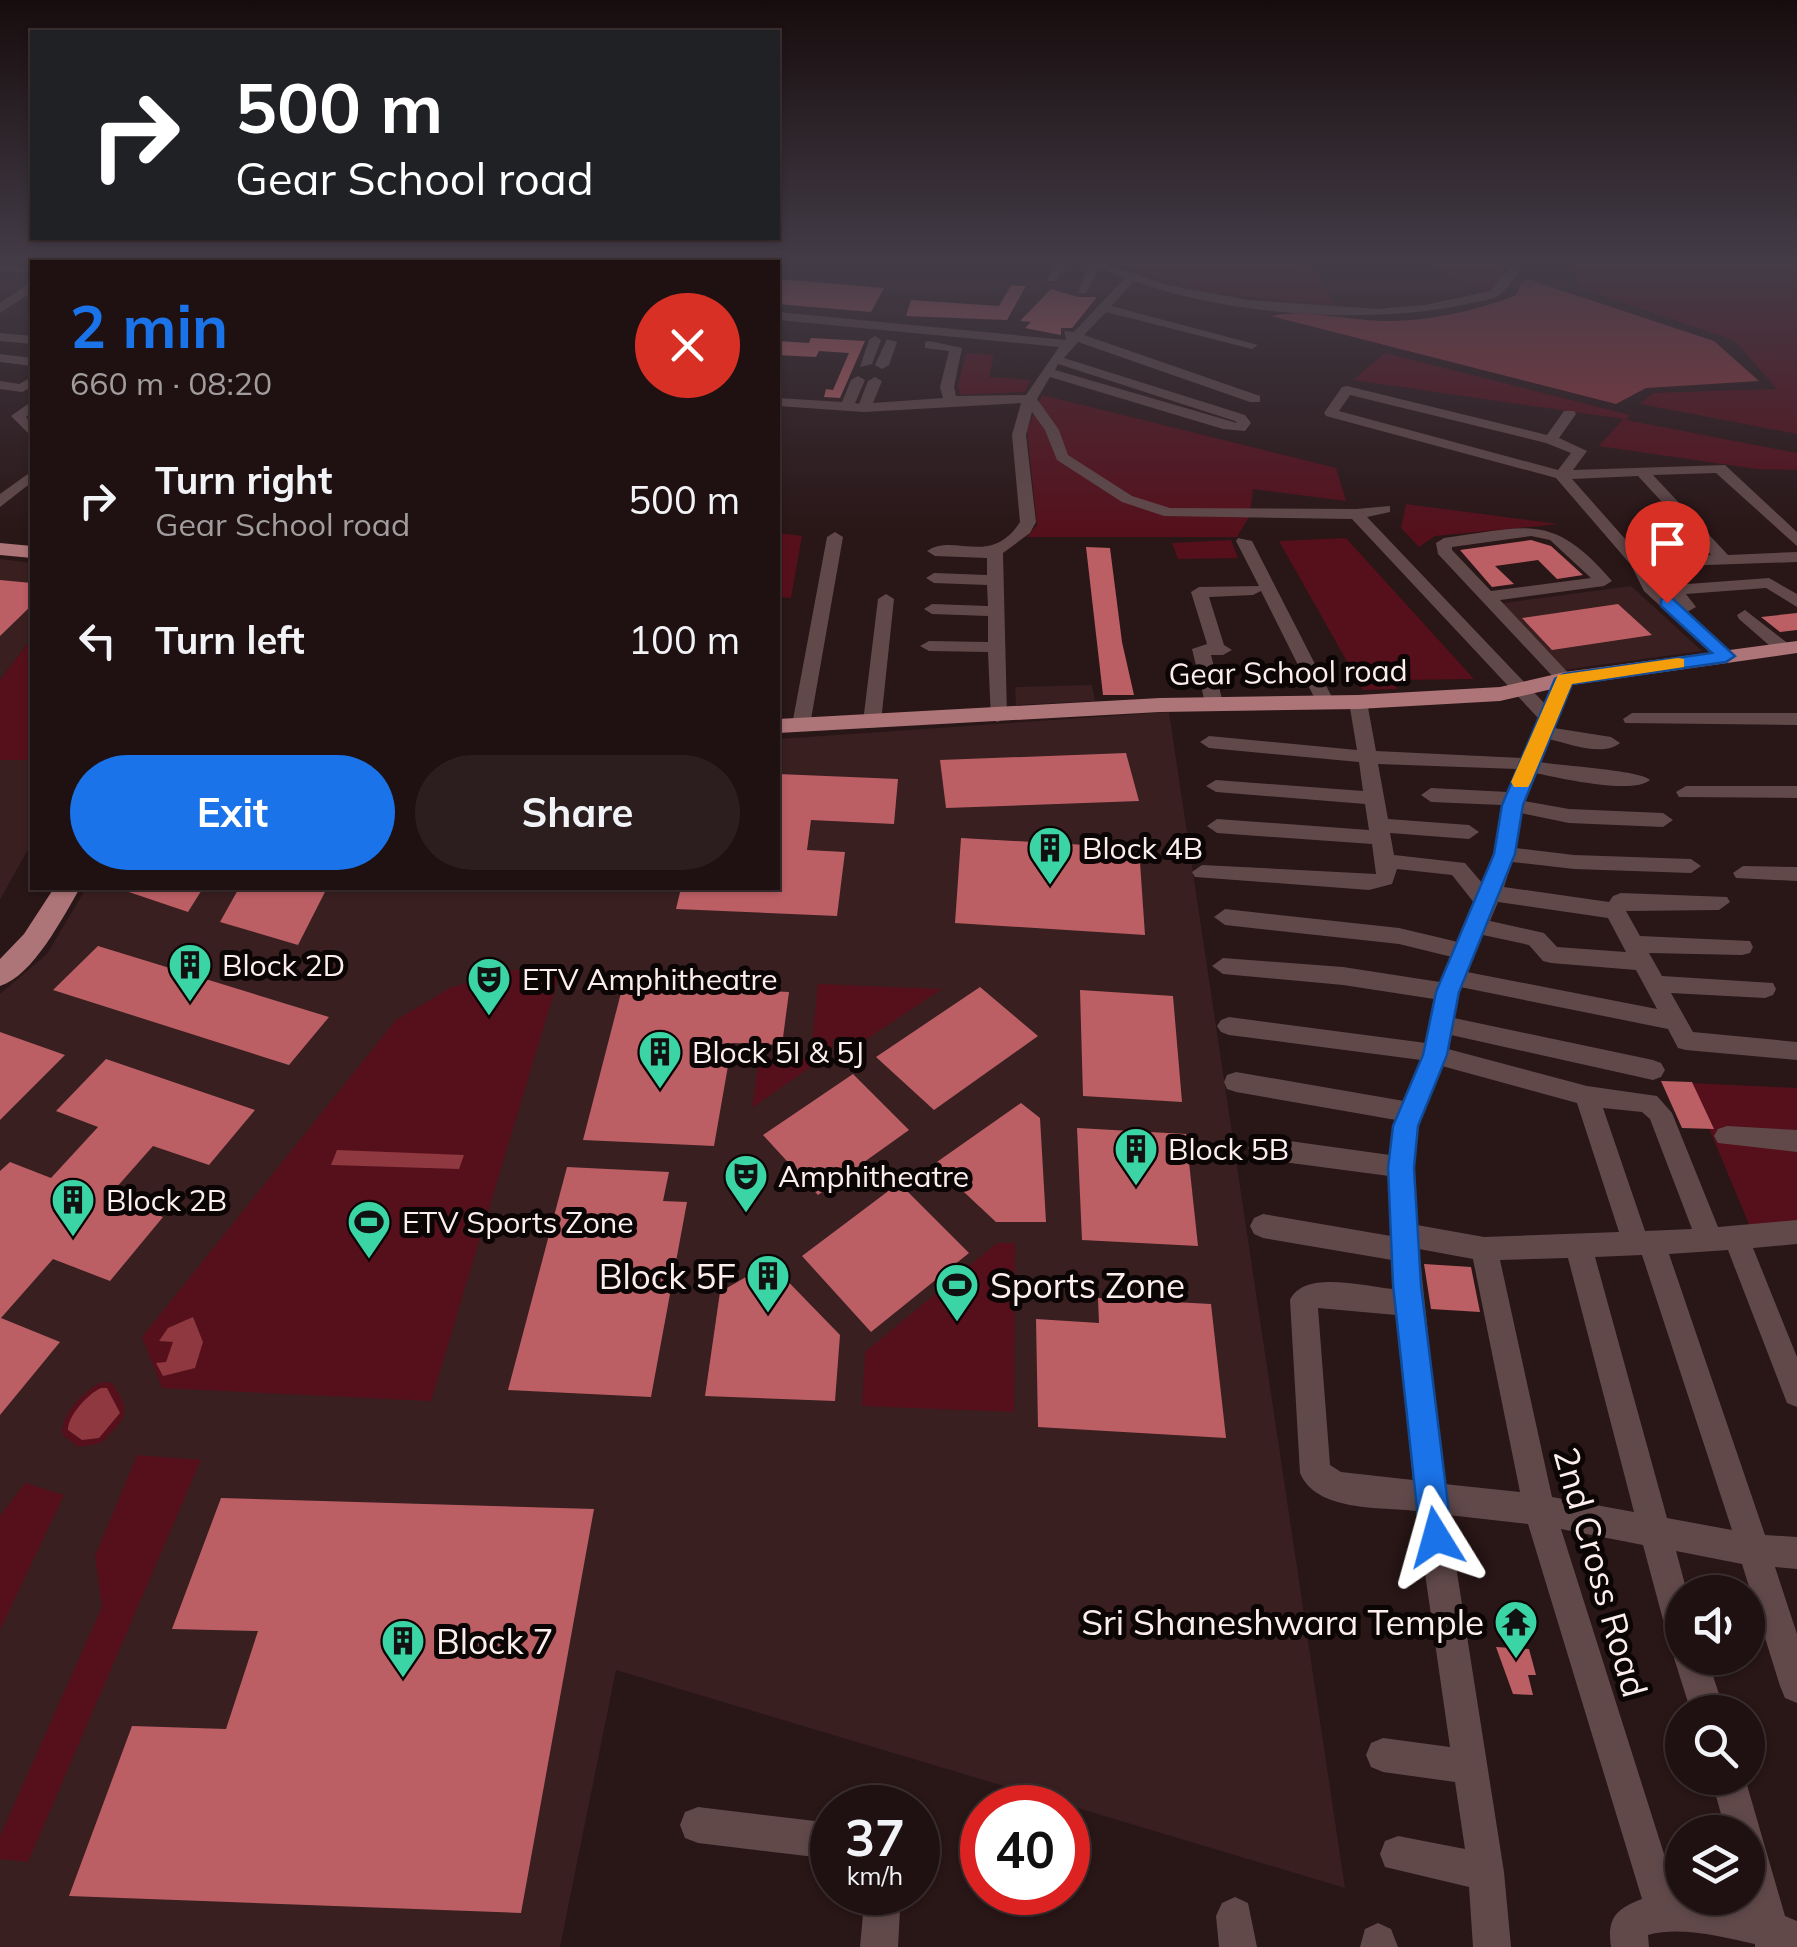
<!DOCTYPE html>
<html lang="en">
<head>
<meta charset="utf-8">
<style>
  :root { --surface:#1f1011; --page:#2c1e1f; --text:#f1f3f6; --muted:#a19d9f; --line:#3c3031; --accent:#1a73e8 }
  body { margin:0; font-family:Mulish,sans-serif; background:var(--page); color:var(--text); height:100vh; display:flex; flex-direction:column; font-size:38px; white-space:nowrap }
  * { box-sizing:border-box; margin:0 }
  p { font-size:32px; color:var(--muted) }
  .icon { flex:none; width:55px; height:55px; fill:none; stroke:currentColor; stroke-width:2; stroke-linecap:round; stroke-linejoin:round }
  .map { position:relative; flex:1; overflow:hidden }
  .side { position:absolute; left:30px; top:260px; width:750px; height:630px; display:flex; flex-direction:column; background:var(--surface); border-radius:0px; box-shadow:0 2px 8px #0004,0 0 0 2px var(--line) }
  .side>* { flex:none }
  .top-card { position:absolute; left:30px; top:30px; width:750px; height:210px; border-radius:0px; box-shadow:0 2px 8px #0004,0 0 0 2px var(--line); background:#202124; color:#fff; overflow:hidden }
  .buttons { position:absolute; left:1665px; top:1575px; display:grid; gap:20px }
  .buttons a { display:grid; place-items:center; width:100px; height:100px; border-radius:50%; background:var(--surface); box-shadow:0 2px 8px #0004,0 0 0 2px var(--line); font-size:50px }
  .speed { position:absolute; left:810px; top:1785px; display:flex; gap:20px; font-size:50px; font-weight:700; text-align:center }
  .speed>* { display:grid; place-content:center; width:130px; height:130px; border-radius:50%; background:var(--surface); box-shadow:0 2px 8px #0004,0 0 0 2px var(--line); line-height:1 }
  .speed small { font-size:25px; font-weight:400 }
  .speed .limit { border:15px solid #d22; background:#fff; color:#111 }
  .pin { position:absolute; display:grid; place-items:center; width:85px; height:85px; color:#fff; margin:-102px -42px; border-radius:50% 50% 50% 0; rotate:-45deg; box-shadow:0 0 10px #0007 }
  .pin .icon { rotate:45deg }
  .me { position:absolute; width:110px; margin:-55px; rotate:352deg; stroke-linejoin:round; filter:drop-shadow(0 0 8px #0008) }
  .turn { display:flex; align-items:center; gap:35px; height:210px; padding:0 40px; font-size:45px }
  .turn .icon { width:130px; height:130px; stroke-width:2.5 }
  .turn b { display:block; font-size:70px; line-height:85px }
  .round { display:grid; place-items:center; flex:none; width:105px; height:105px; border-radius:52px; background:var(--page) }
  .overview { display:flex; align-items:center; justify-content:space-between; height:170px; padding:0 40px }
  h1 { font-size:60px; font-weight:700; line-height:75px; color:var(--accent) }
  .cta { display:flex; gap:20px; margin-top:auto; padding:20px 40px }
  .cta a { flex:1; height:115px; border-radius:60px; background:var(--accent); color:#fff; font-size:40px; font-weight:700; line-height:115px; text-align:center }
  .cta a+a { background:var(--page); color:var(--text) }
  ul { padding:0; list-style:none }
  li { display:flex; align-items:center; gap:30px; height:140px; padding:0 40px }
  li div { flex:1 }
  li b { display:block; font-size:38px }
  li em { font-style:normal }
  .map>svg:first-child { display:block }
  .built { fill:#391f20 }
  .green { fill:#55101b }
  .water { fill:#8f3840 }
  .building { fill:#bc5f65 }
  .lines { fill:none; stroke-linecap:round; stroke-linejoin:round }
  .minor { fill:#61494a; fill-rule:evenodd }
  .major { fill:#ae7578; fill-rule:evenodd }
  .route { fill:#1a73e8; stroke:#114b97; stroke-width:2.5 }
  .slow { fill:#f59e0b }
  .labels { text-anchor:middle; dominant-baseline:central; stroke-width:10; stroke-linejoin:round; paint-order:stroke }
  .street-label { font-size:30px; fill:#fdeeee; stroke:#0c0505 }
  .poi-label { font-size:30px; fill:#fdeeee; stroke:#0c0505; text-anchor:start }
  .near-poi-label { font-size:35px; fill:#fdeeee; stroke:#0c0505; text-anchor:end }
  .near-street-label { font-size:35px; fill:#fdeeee; stroke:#0c0505 }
</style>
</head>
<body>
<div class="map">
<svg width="1797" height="1947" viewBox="0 0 1797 1947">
  <rect width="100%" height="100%" fill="#291617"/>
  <path class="built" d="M0,559L32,563V638L0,680Z
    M1631,586L1702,651L1563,670L1497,604Z
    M1092,685L1095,701L1016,705L1015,687Z
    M1169,712L1345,1888L616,1670L560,1947H0V994L47,954L86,888H778V739Z
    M0,760H32V842L0,900Z"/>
  <path class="green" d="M1109,261H1297L1321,279L1336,306L1209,292Z
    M1426,261H1494L1503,269L1500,283L1486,292Z
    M1576,261H1797V434L1640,404L1653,393L1777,389L1735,341L1580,288Z
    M966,353L994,355L989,377L1030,380L1025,392L960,395L958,385Z
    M1385,353L1630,415L1626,420L1797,453V470L1757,469L1599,446L1623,419L1353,380Z
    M1042,395L1336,468L1346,501L1253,489L1250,515L1237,537H1027L1037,525L1027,429Z
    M1406,504L1421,506L1559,524L1435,536L1419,547L1401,528Z
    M778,533L802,536L791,598L778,597Z
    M1346,538L1474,679L1394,680L1397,689L1363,690L1279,541Z
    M1231,540L1238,558L1178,559L1172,543Z
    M32,638V760H0V680Z
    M505,970H548L559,976L431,1401L162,1388L142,1337L396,1020L450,988Z
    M818,984L942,989L867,1039H833L832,1052L752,1108L759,1058L810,1059Z
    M1690,1083L1797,1088V1226L1751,1229Z
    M997,1243H1015L1014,1412L862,1406L865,1352Z
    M102,1382L112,1383C133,1415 126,1417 101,1443L78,1447L62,1434C61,1415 84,1390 102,1382Z
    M137,1455L201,1460L28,1862L0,1859V1836L102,1607L95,1556Z
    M25,1483L64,1495L0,1630V1516Z"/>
  <path class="water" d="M1530,280L1714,341L1759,381L1646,388L1616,404L1271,316C1300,308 1353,321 1387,321C1430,321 1476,311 1516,295L1522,282Z
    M337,1150L464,1155L459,1169L331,1165Z
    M193,1317L203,1342L195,1368L163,1376L156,1363L166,1362L173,1342L159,1341L168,1328Z
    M101,1388H107L120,1413L99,1438L82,1440L68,1430C68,1415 88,1394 101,1388Z"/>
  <path class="building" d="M778,279L884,288L871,312L778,304Z
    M1011,285L1026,286L1007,320L906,316L911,300L999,306Z
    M1051,289L1078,297H1097L1072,328H1061V335L1025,328L1031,322L1020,321Z
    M811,338L865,341L840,398L824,397L826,389L833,390L849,353L819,351L816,357L778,355V341L809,343Z
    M1531,540L1551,546L1583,575L1557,579L1538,560L1495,566L1514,584L1492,587L1460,550Z
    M1086,547L1110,548L1122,642L1134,695H1103Z
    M0,580L32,583V605L0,636Z
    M1618,604L1652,635L1552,650L1522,618Z
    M1797,613V630L1780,632L1761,617Z
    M1126,753L1139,801L946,808L940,760Z
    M778,774L898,779L894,824L811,820L807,850L845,852L837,916L676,909L681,888H778Z
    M961,838L1139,848L1145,935L955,923Z
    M117,888H203L188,912Z
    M239,888H327L298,945L220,922Z
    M98,946L329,1017L289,1065L53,990Z
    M623,985L789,992L782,1045L732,1043L714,1146L583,1140Z
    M980,987L1038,1036L934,1110L876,1057Z
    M1080,990L1173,996L1182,1102L1083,1096Z
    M0,1032L65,1055L0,1120Z
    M106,1059L255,1110L209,1165L153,1146L108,1197L163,1217L110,1281L53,1259L1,1318L60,1342L0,1415V1171L10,1162L51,1178L98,1127L56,1111Z
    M853,1074L909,1130L818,1195L763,1135Z
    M1661,1081L1692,1082L1714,1129L1682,1128Z
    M1021,1103L1040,1118L1046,1222H996L934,1164Z
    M1077,1128L1186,1134L1198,1246L1082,1240Z
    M567,1167L669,1172L663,1201L687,1202L651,1397L508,1390Z
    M899,1183L969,1253L871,1332L802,1256Z
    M770,1263L840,1335L835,1401L705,1396L720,1292Z
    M1424,1264L1471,1267L1480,1312L1431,1309Z
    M1098,1298L1211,1304L1226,1438L1038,1427L1036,1319L1099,1323Z
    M221,1498L594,1509L521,1913L69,1896L132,1726L226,1729L258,1631L172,1629Z
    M1496,1647L1529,1649L1536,1675H1528L1533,1695L1513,1694Z"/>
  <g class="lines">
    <path class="minor" d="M1022,261H1034L1027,266Z
      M1057,261H1069L1055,281H1047Z
      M1084,261H1100L1166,285L1249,300L1377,309L1425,305L1490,291L1509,269L1519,271C1513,278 1507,290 1499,295C1491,301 1473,302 1462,305C1367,325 1226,315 1134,281L1111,306L1258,345L1252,349L1106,312L1084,335L1260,396V402H1250L1078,342L1064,358L1245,415L1251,423L1245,431L1223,429L1050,377L1037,399L1059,430L1068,455L1132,496L1170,508L1356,509L1390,506V512L1367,517L1545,704L1556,680L1438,554L1436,543L1444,538C1527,527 1552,511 1612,581L1604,586L1500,600L1574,679L1554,728L1611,737L1620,743C1603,757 1570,744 1549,739L1540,762C1561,766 1640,770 1650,780C1633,795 1559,778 1535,773L1524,801L1569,809L1663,813L1673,820L1663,827L1569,823L1521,813L1515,848L1574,855L1691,859L1701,866L1691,873L1574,869L1512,862L1504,887L1609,902L1613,896L1621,893L1727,897L1730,902L1719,910L1626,911L1640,936L1750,941L1753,947L1750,953L1742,955L1649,953L1662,976L1773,983L1776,989L1773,995L1765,998L1671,993L1693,1032L1797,1042V1060L1686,1050L1678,1048L1668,1029L1460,987L1454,1018L1653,1060L1661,1063L1665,1070L1661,1077L1653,1080L1451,1035L1448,1049L1587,1086L1657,1096L1672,1113L1718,1227L1797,1220V1244L1753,1248L1797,1357V1407L1787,1403L1728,1250L1669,1254L1765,1535L1797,1537V1569L1775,1567L1797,1634V1703L1785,1698L1780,1686L1742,1564L1676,1551L1687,1592H1682V1658H1707L1725,1712H1691L1674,1658L1679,1646L1670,1643L1666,1631L1643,1545L1561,1529L1677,1895L1745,1905L1748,1832H1726L1711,1778H1745L1785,1916L1797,1921V1947H1755V1944C1721,1937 1682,1926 1648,1935L1649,1947H1611C1607,1919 1615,1909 1642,1899L1528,1524L1448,1515L1504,1872L1511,1947H1473L1469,1887L1385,1867L1380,1854L1385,1841L1398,1836L1465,1849L1455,1782L1383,1772L1371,1767L1366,1755L1371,1743L1383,1738L1450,1747L1416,1511C1381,1507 1316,1512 1300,1473L1290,1300C1304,1269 1366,1287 1394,1289L1392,1260L1263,1238L1254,1234L1250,1226L1254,1218L1263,1214L1391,1236L1389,1176L1261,1159L1252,1156L1248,1148L1252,1140L1261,1137L1390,1155L1396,1120L1236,1092L1227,1089L1224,1082L1227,1075L1236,1072L1404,1101L1421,1060L1229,1035L1221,1032L1217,1026L1221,1020L1229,1017L1426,1043L1434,999L1343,985L1223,974L1212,966L1223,958L1343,967L1440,982L1452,957L1399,944L1225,925L1214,917L1225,909L1399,928L1458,942L1475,904L1452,875L1397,869L1392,884L1369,890L1195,877L1192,872L1202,865L1376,874L1372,844L1217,833L1207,826L1217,819L1369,830L1365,804L1216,792L1206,786L1216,780L1363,791L1359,762L1209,748L1200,742L1209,736L1357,750L1349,702L1358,696L1367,702L1376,751L1522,758L1539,719L1352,519L1164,516L1122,502L1057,460L1045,430L1032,412L1026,435L1036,522L1030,533L1003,553L1007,716L998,722L991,720L988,652L929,651L920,646L929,641L988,642V616L932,614L924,609L932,604L988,606L987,585L934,583L926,578L934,573L987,575V558L935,556L927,551C954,532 990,568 1020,522L1012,435L1021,403L864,412L778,406V398L842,402L851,380L858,376L865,380L855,403L859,404L868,381L875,377L882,381L873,403L943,398L940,387L949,351L925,348V342L930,341L962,348L954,387L956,396L1026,395L1059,347L778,320V312L1066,340L1064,331L1074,332L1125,278L1099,268L1086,293H1078L1089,265ZM1058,364L1235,421L1237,423L1055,370ZM1531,536L1550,540L1591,578L1491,591L1452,550V547ZM1378,764L1517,769L1508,792L1431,788L1421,795L1431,802L1502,805L1494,854L1483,884L1465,863L1394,855L1390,833L1469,839L1479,832L1469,825L1388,819ZM1498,902L1608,918L1626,952L1557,947L1544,933L1490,921ZM1483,935L1529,945L1543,961L1551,963L1636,970L1657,1009L1467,972ZM1442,1066L1577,1103L1619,1232L1484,1237L1417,1225L1414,1167L1418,1126ZM1603,1108L1642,1112L1650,1119L1692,1229L1645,1231ZM1419,1249L1473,1259L1520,1492L1444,1484ZM1642,1255L1732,1530L1667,1518L1595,1257ZM1568,1258L1634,1512L1552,1497L1500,1260ZM1318,1308L1396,1315L1413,1480L1341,1472L1330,1465Z
      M0,264L32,267V273L0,270Z
      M28,284H32V292L0,313V303Z
      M0,333L32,336V344L0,341Z
      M875,336L881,340L872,364L860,367L869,340Z
      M887,339L897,342L889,365L882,369L875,365Z
      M0,354L32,358V366L0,362Z
      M32,377V387L22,392L0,389V381L19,384Z
      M1347,386L1547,435L1564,411H1574L1576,414L1559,438L1587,451L1573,470L1725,465L1797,532V546L1716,473L1653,475L1728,555L1797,552V562L1648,567L1657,585L1672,598L1666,590L1674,585L1769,578L1797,594V607L1766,588L1686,594L1696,607L1687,612L1735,657L1726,662L1720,661L1644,591L1631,565L1556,478L1326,416L1324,413L1342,387ZM1350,395L1546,443L1571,453L1558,470L1339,411ZM1638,476L1711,555L1642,558L1572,479Z
      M32,401V411L26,417L32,425V437L11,416Z
      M32,471V482L0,507V494Z
      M835,532L843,537L810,725L801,731L792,725L827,537Z
      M1238,538L1252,541L1335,703L1332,707H1320L1317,703L1261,591L1253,595L1209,597L1224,645L1232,650L1223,655H1211L1223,703L1214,709L1205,703L1192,649L1207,644L1191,592L1199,587L1259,586L1236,541Z
      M886,594L894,599L881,722L872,728L863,722L878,599Z
      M1745,610L1790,645V653H1778L1739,619L1737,615Z
      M1632,713H1797V725L1625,723L1623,719Z
      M1686,786H1797V798L1679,797L1676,792Z
      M1743,866L1797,867V881L1736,878L1733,873Z
      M1727,1126L1797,1130V1152L1718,1143L1714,1136L1718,1129Z
      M698,1807L832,1823V1859L698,1843L685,1838L680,1825L685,1812Z
      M865,1892H901L898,1947H860Z
      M1235,1897L1248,1903L1257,1947H1219L1216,1916L1222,1903Z
      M1378,1923L1391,1929L1398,1947H1360L1365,1929Z"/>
    <path class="major" d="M0,543L32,546V558L0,555Z
      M1797,641V653L1565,686L1500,701L1358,709L1160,712L778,733V719L1160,698L1358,695L1500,687L1565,672Z
      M54,888H80C63,917 33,976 0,986V959L24,934Z"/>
  </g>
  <linearGradient id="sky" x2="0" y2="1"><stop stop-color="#170c0d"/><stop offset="0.49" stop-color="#433c47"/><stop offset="1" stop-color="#433c47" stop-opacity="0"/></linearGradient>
  <rect width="1797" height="533" fill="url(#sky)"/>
  <path class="route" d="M1661,599H1673L1735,656L1726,662L1572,684L1523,805L1515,854L1459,992L1447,1055L1418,1126L1414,1168L1421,1285L1452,1537L1447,1548L1436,1553L1425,1548L1420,1537L1393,1285L1388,1168L1393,1126L1423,1055L1436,992L1494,854L1502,805L1555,679L1564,674L1712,653L1661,606Z"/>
  <path class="slow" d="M1678,658L1684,659V667L1572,684L1531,782L1528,787H1514L1511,782L1558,675Z"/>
  <defs>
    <symbol id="building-pin" viewBox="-11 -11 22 30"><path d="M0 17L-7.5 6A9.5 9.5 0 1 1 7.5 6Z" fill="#3bd4a4" stroke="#0c0505"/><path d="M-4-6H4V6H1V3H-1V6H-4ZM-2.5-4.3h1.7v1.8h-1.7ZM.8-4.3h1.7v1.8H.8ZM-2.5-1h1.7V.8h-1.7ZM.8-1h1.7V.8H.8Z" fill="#111"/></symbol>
    <symbol id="theatre-pin" viewBox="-11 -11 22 30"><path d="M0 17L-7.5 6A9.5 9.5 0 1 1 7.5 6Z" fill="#3bd4a4" stroke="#0c0505"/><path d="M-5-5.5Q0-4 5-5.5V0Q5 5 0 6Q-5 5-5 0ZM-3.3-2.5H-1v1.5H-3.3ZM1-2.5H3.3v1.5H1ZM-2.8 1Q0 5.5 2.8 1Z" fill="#111"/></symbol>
    <symbol id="stadium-pin" viewBox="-11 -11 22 30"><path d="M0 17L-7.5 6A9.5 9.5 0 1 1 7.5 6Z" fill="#3bd4a4" stroke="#0c0505"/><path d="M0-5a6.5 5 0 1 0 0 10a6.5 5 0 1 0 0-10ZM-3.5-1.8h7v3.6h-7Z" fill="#111"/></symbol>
    <symbol id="temple-pin" viewBox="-11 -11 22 30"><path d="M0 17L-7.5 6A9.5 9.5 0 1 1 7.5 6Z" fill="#3bd4a4" stroke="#0c0505"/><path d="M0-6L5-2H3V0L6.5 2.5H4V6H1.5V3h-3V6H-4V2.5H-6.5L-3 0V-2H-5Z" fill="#111"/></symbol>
  </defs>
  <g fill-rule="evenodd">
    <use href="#building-pin" x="1025" y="823" width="50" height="68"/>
    <use href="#building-pin" x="165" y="940" width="50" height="68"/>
    <use href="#theatre-pin" x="464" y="954" width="50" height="68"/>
    <use href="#building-pin" x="635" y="1027" width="50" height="68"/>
    <use href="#building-pin" x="1111" y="1124" width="50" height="68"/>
    <use href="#theatre-pin" x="721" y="1151" width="50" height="68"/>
    <use href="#building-pin" x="48" y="1175" width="50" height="68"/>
    <use href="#stadium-pin" x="344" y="1197" width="50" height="68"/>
    <use href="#building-pin" x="743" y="1251" width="50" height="68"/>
    <use href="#stadium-pin" x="932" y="1260" width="50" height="68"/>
    <use href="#temple-pin" x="1491" y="1597" width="50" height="68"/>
    <use href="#building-pin" x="378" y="1616" width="50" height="68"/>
  </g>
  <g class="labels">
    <g class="street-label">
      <text transform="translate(1288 672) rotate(-1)">Gear School road</text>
    </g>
    <g class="poi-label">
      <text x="1082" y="848">Block 4B</text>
      <text x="222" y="965">Block 2D</text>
      <text x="522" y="979">ETV Amphitheatre</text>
      <text x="692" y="1052">Block 5I &amp; 5J</text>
      <text x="1168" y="1149">Block 5B</text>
      <text x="778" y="1176">Amphitheatre</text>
      <text x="106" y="1200">Block 2B</text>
      <text x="402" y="1222">ETV Sports Zone</text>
    </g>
    <g class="near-poi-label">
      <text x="736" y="1276">Block 5F</text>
      <text x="990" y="1285" text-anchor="start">Sports Zone</text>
      <text x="1484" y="1622">Sri Shaneshwara Temple</text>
      <text x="436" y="1641" text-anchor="start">Block 7</text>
    </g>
    <g class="near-street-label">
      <text transform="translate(1601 1572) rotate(74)">2nd Cross Road</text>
    </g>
  </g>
</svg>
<div class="buttons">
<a><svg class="icon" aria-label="sound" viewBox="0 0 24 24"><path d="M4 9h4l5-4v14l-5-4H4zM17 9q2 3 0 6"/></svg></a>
<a><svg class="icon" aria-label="search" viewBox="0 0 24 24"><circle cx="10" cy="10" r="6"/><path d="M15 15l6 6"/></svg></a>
<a><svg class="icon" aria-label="layers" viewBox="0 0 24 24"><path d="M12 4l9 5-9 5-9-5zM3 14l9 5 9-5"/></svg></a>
</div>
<div class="speed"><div>37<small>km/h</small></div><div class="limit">40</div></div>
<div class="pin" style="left:1667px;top:603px;background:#d93025"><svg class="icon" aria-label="arrive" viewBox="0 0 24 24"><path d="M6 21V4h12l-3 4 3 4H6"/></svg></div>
<svg class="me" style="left:1436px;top:1537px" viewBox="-20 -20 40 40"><path d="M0-17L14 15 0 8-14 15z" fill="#1a73e8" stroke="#fff" stroke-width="4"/></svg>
<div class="top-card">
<div class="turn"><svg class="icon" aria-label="right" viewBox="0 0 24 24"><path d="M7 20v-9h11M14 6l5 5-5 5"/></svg><div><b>500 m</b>Gear School road</div></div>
</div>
<section class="side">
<div class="overview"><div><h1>2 min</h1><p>660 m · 08:20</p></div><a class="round" style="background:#d93025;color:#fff"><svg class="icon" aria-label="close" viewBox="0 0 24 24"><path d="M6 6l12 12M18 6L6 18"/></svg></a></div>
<ul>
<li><svg class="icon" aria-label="right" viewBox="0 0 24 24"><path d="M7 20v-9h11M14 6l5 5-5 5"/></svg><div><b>Turn right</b><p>Gear School road</p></div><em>500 m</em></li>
<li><svg class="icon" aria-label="left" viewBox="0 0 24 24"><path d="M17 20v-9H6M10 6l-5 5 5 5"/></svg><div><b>Turn left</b></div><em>100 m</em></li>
</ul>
<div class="cta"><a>Exit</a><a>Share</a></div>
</section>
</div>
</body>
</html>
